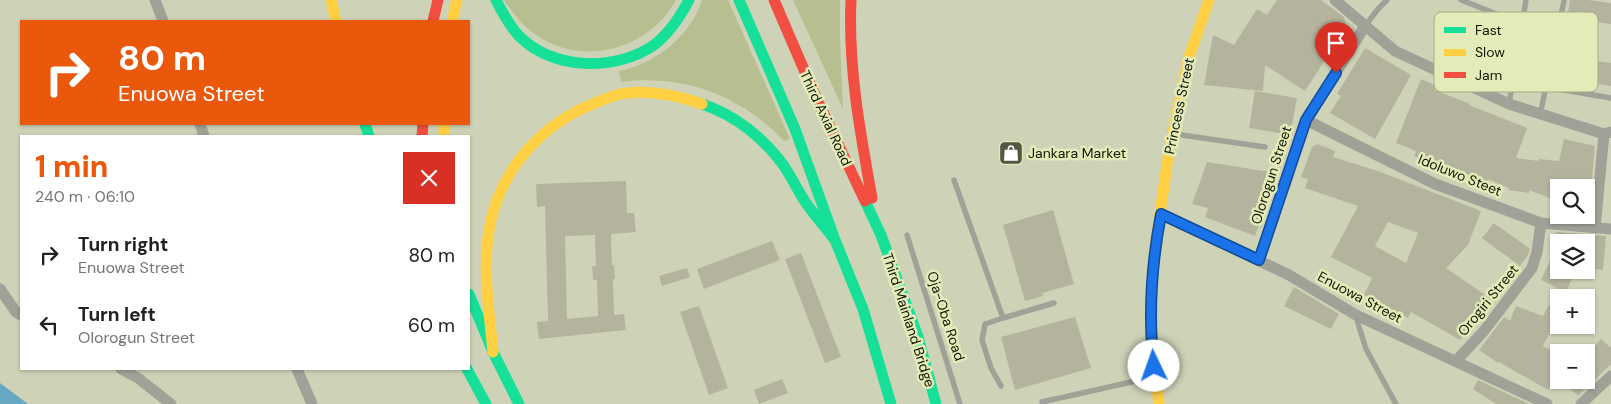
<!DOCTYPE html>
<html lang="en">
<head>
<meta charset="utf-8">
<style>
  :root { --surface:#fff; --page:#f6f6f6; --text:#202124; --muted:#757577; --accent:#ea580c }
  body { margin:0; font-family:"DM Sans",sans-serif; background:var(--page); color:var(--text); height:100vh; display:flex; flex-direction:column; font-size:19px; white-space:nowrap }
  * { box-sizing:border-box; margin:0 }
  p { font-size:16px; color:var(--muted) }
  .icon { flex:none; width:28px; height:28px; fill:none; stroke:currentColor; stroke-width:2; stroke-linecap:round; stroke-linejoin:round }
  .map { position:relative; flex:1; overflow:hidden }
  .sheet { position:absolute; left:20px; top:135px; width:450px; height:235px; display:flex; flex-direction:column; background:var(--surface); border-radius:0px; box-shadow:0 1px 4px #0004 }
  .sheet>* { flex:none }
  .hud { position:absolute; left:20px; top:20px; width:450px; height:105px; border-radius:0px; box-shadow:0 1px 4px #0004; background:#ea580c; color:#fff; overflow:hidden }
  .fabs { position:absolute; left:1550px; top:179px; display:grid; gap:10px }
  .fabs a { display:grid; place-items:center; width:45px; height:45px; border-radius:0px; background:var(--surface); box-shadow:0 1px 4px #0004; font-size:25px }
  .pin { position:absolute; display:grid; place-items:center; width:42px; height:42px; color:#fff; margin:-51px -21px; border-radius:50% 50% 50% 0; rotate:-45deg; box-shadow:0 0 5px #0007 }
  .pin .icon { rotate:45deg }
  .me { position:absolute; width:55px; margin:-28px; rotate:357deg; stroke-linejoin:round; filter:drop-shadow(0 0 4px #0008) }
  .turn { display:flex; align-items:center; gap:18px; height:105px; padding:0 15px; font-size:22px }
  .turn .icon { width:65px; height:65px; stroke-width:2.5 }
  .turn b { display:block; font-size:35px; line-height:42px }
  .round { display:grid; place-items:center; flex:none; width:52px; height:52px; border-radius:0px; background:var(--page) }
  .headline { display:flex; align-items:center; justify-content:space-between; height:85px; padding:0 15px }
  h1 { font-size:30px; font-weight:800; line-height:38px; color:var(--accent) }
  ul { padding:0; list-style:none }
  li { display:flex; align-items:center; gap:15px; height:70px; padding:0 15px }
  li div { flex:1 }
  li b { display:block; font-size:19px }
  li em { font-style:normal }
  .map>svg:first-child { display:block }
  .green { fill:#b7bf90 }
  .water { fill:#66a7c1 }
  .building { fill:#b4b49e; fill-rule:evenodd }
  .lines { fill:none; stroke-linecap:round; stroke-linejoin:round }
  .lane { stroke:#a0a298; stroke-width:5.5 }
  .street { stroke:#a0a298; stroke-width:11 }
  .fast { stroke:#16e098; stroke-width:11 }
  .slow { stroke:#ffcf43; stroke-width:11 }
  .jam { stroke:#f24e42; stroke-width:11 }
  .route-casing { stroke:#114b97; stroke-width:12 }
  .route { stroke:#1a73e8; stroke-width:9 }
  .labels { text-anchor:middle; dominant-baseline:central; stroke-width:5; stroke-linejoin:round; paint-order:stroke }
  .street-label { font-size:14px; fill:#131604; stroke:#e3ecb9 }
  .poi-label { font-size:14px; fill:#131604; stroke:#e3ecb9; text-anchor:start }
  .key { fill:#e3ecb9; stroke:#a5ac83; stroke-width:1 }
  .key-label { font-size:14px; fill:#131604 }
</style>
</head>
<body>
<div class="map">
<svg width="1611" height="404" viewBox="0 0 1611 404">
  <rect width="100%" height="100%" fill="#ced3b8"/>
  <path class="green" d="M504,0H676C650,48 585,68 538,36C523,27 514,14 504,0Z
    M702,0H728L790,139L784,141C740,95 684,74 621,82L619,71C655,64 691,36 702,0Z
    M793,0H840V38L843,109Z"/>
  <path class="water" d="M0,383L28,404H0Z"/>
  <path class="building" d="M1277,0H1321L1344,17L1347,30L1336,46H1334L1305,91L1265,65L1263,91L1204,85L1213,35L1234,45L1257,9L1267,15Z
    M1570,0H1588L1611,3V24L1567,18Z
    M1365,48L1411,75L1375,139L1330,113L1341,96L1337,94Z
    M1562,56L1611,63V86L1559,78Z
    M1421,79L1437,86L1435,90L1470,104L1469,105L1527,128L1516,158L1539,161V159L1559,161L1564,139L1595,146L1591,188H1559V200L1552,199L1529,190V193L1508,190L1509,188L1488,179L1486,185L1470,179L1472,176L1450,167L1429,159L1428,162L1414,156L1416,151L1396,143Z
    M1255,91L1297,98L1290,135L1249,128Z
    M1317,144L1335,151L1333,157L1378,171L1481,211L1468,245L1446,268L1491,299L1460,340L1411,312L1408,318L1364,295L1372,278L1331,257L1358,206L1305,188L1308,179L1301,177L1312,147ZM1388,222L1418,233L1406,263L1375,246Z
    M1207,162L1277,173L1255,236L1205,217L1208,208L1192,204Z
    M626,181L627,213H634L636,232L611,234L612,265H614L615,279H613L614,315L624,314L626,330L539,339L537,322L548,321L545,206L537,207L536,184ZM595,235L596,266H592L593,280H597L598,316L567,319L565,236Z
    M1053,210L1074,284L1042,293L1043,296L1025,301L1003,225Z
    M1494,223L1530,249L1528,255L1520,266L1482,238Z
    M1557,232L1606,236L1603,270L1586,268V242H1559V270H1576L1566,292L1541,280L1559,242H1553Z
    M772,241L780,260L704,289L697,269Z
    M801,253L841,357L825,363L785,259Z
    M687,268L690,277L662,286L659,276Z
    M1294,287L1339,314L1331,329L1284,306Z
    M1549,305L1559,310V315L1543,346L1559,355V372L1548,390L1499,362L1498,363L1479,350L1504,317L1510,321L1516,306L1543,316Z
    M699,306L728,388L709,395L680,312Z
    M1075,317L1091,368L1015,390L1001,337Z
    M1601,339L1611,348V364L1578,396L1560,380H1586V356Z
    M782,379L788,393L759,404L754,390Z
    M1478,380L1529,404H1496L1473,389Z"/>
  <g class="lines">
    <path class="lane" d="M1461,0L1522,24
      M1365,26L1378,9L1387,0
      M1546,87L1611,98
      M1509,104L1526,0
      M1540,115L1564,1
      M1175,134L1265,147
      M954,180L1003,318L1054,303
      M907,235L960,404
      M1356,317L1366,349L1396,404
      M1001,386L991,368L982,340L985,324L1003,318
      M1042,402L1154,377"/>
    <path class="street" d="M155,0L163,21
      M1335,0L1395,51L1509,104L1604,134L1611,132
      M1306,120L1435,184L1541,223L1611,229
      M200,124L204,136
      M1161,214L1289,275L1356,315L1547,404
      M1595,228L1604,134
      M1259,260L1306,120L1365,26
      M0,289L16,312L21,315
      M1456,361L1483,332L1532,268L1537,252L1541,223
      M121,369L138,378L171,404
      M297,369L312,404
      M1581,404L1611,376"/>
    <path class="fast" d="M496,0C502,12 509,25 519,36C553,70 615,72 654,45C670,33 680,17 689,0
      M739,0L795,129L835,240L863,309L891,404
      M702,104C735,115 764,138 784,166C792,178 798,191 806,203C815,216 826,228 835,240
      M365,124L369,136
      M865,201L881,235L918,337L936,404
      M469,294L493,352L519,404
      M467,369L486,404"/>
    <path class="slow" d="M331,0L336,21
      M452,21L457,0
      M444,124V136
      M493,352C489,309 481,263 491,220C504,165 544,123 595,103C603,100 611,96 620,94C648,89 676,95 702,104
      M1159,404L1153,356L1152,291L1155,247L1169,151L1189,57L1209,0"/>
    <path class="jam" d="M774,0L814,93L865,201
      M851,0C848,67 860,132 872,198
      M433,21L438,0
      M422,136L423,124"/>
  </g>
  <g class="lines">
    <defs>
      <path id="route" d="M1154,366C1148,317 1152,262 1161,214L1259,260L1306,120L1336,73"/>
    </defs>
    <use href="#route" class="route-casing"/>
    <use href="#route" class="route"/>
  </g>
  <defs>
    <symbol id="shop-square" viewBox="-11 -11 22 22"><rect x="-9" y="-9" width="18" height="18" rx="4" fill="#545843" stroke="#e3ecb9"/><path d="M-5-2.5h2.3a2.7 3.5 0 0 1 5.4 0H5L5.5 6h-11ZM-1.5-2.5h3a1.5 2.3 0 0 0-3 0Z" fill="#fff"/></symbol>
  </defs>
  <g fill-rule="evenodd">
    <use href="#shop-square" x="997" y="139" width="28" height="28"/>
  </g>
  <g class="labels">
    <g class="street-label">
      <text transform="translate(1179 106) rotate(-78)">Princess Street</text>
      <text transform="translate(826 118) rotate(65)">Third Axial Road</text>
      <text transform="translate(1271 175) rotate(-72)">Olorogun Street</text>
      <text transform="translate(1460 175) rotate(22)">Idoluwo Steet</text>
      <text transform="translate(1360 297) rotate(28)">Enuowa Street</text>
      <text transform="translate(1488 300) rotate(-51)">Orogiri Street</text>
      <text transform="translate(946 316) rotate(72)">Oja-Oba Road</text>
      <text transform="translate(909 320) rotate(72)">Third Mainland Bridge</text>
    </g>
    <g class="poi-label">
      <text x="1028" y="153">Jankara Market</text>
    </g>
  </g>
  <rect x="1434" y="12" width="164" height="80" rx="8" class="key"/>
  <rect x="1444" y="27" width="22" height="6" fill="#16e098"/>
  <rect x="1444" y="49" width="22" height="7" fill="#ffcf43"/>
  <rect x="1444" y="72" width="22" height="6" fill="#f24e42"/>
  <g class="key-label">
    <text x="1475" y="35">Fast</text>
    <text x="1475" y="57">Slow</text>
    <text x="1475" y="80">Jam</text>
  </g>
</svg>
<div class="fabs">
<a><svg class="icon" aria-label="search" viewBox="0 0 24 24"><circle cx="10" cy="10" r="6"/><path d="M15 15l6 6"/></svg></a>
<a><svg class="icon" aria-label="layers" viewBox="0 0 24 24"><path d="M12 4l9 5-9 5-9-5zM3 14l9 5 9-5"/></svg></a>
<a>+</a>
<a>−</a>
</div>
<div class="pin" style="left:1336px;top:73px;background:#d93025"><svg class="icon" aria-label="arrive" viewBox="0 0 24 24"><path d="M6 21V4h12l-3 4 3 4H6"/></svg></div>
<svg class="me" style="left:1154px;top:366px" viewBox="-20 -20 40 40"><circle r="19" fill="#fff"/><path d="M0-13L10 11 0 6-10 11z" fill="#1a73e8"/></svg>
<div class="hud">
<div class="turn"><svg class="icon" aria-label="right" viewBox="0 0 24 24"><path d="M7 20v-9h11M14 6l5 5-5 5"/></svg><div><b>80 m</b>Enuowa Street</div></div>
</div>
<section class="sheet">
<div class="headline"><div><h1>1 min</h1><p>240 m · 06:10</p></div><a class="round" style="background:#d93025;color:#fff"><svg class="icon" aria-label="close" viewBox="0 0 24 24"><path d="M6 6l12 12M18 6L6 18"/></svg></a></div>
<ul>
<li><svg class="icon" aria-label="right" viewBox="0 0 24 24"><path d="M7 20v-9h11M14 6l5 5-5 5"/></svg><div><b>Turn right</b><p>Enuowa Street</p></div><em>80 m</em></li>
<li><svg class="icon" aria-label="left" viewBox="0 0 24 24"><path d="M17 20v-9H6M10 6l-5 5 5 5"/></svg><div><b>Turn left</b><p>Olorogun Street</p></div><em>60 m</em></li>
</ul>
</section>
</div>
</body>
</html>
